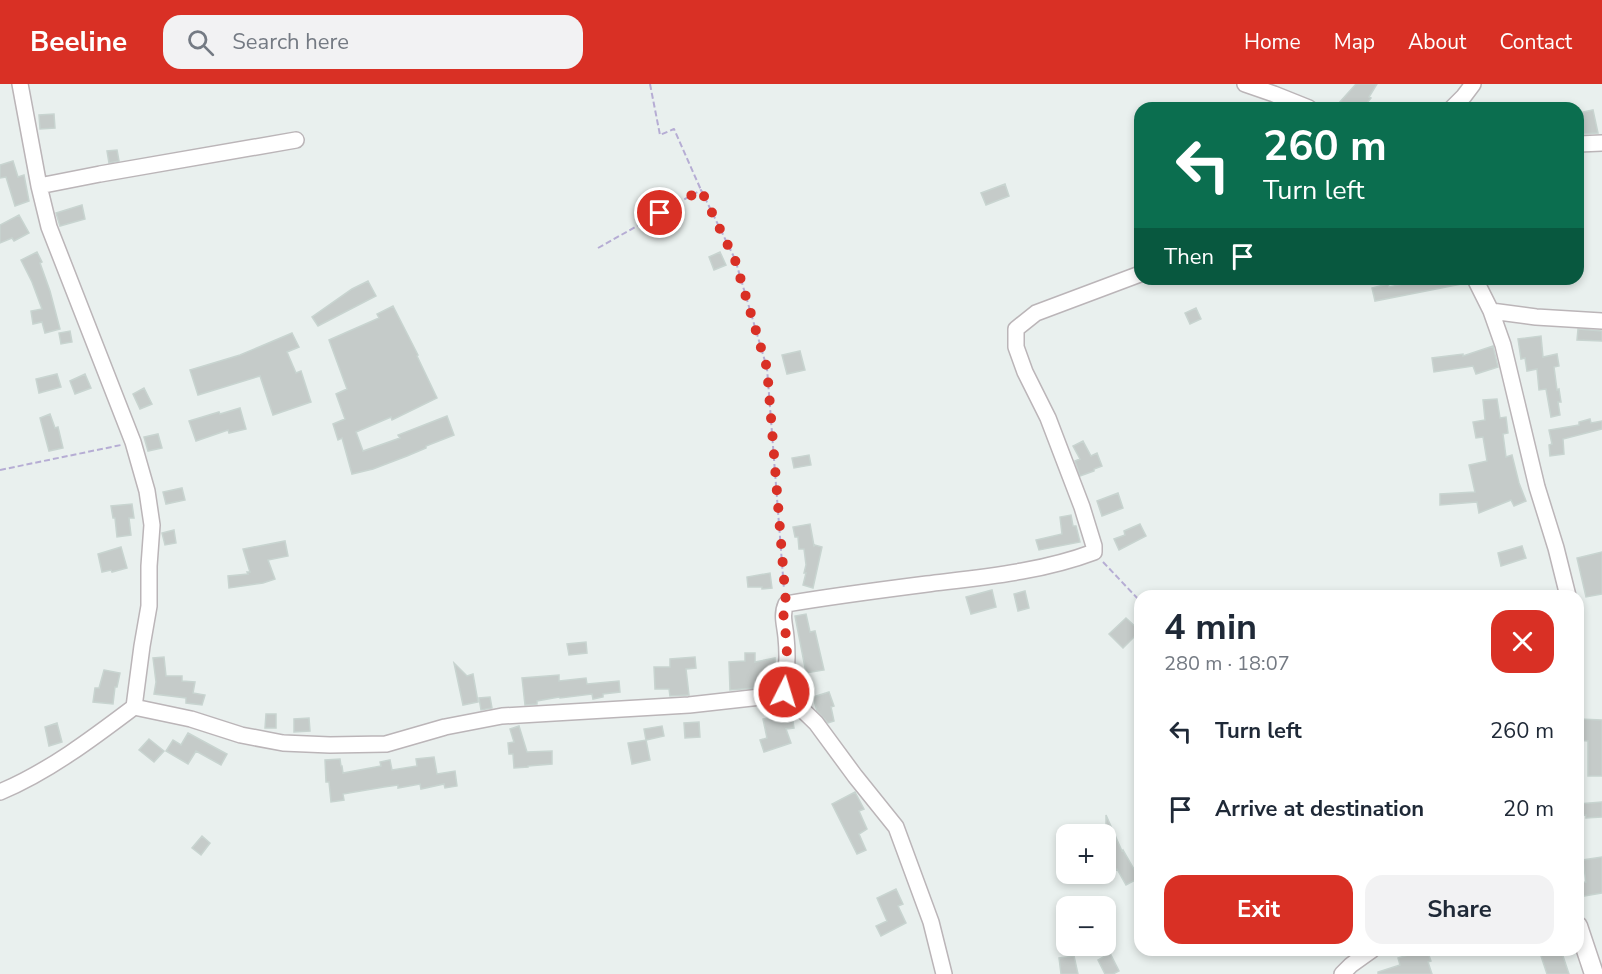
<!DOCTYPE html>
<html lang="en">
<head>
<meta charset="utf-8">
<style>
  :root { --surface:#fff; --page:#f2f2f3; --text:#1f2937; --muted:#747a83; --accent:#d93025 }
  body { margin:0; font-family:"Nunito Sans",sans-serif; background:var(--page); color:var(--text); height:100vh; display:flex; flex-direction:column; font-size:22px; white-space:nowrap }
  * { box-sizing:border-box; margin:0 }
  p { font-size:20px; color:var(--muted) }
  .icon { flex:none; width:33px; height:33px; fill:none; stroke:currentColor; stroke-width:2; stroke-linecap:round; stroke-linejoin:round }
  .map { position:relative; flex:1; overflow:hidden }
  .side { position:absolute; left:1134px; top:506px; width:450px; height:366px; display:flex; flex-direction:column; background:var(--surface); border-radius:18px; box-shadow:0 3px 9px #0003 }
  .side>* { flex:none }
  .top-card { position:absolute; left:1134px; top:18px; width:450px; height:183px; border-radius:18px; box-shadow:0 3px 9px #0003; background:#0b6e4f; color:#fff; overflow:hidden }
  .fabs { position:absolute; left:1056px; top:740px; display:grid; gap:12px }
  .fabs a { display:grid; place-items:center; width:60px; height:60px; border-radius:12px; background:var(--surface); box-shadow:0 3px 9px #0003; font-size:30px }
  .pin { position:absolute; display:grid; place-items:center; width:51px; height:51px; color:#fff; margin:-26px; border:3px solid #fff; border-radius:50%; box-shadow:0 2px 6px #0007 }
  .me { position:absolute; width:66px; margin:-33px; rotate:5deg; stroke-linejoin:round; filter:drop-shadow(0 0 4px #0008) }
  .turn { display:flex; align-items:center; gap:21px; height:126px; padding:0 30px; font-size:27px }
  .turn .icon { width:78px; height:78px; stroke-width:2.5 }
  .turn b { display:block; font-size:42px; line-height:51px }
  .then { display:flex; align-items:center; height:57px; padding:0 30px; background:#0003; gap:12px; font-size:22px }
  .round { display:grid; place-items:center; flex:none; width:63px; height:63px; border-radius:18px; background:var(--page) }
  .head { display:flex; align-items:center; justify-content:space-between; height:102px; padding:0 30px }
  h1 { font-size:36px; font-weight:700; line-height:45px }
  .primary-button { display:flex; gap:12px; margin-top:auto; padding:12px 30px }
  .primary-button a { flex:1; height:69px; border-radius:18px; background:var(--accent); color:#fff; font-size:24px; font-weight:700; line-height:69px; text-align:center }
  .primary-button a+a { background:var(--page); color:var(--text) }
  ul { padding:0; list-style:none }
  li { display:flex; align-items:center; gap:18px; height:78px; padding:0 30px }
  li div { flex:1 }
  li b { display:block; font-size:22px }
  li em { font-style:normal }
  header { display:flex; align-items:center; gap:36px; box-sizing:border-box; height:84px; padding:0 30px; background:var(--accent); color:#fff }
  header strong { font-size:28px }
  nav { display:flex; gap:33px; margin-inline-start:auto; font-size:21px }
  .search { width:420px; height:54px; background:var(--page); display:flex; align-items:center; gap:15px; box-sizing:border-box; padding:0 21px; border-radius:18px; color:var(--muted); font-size:22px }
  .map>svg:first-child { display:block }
  .building { fill:#c5cbc9; stroke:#c8d4d0; stroke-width:1.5 }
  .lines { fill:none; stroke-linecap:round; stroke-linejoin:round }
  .minor-casing { stroke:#bbb5b8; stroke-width:18 }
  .tertiary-casing { stroke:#bbb5b8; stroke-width:21 }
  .path { stroke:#b6add4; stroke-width:2; stroke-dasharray:6 3; stroke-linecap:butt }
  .minor { stroke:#fff; stroke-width:15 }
  .tertiary { stroke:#fff; stroke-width:18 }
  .route { stroke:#d93025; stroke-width:10; stroke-dasharray:0 18 }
</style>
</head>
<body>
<header>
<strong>Beeline</strong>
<div class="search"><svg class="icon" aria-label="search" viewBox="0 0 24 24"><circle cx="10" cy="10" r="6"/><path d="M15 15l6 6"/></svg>Search here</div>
<nav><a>Home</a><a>Map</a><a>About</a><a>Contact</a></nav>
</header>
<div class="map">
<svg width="1602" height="890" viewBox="0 0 1602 890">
  <rect width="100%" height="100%" fill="#e9f0ee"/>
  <path class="building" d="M1356,0H1377L1369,13L1371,14L1363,24H1345L1339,19Z
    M1593,26L1598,49L1579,50L1578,29Z
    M54,30L55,44L40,45L39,31Z
    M117,66L119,77L109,79L107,67Z
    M13,77L18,93L24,91L29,117L15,122L6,93L0,94V81Z
    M1005,100L1009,112L986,121L981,109Z
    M82,121L85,135L60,142L56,129Z
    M19,131L29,149L14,157L12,154L0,159V141Z
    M37,168L42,178L40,179L50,207L60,245L45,249L42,238L33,240L31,227L42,225L32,198L21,176Z
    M720,168L726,181L714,186L709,173Z
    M1427,195H1462V200L1375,217L1372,204L1388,200L1389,203Z
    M368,197L376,212L318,242L312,233L352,205Z
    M393,222L418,271L417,272L437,314L392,336L391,333L356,348L363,367L400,354L398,351L447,332L454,351L426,362V364L407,372L373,385L352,390L342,354L338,356L333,340L345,335L336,310L347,305L329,256L379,234L377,230Z
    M1196,224L1201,235L1190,240L1185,229Z
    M1578,245L1602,247V257L1577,256Z
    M70,247L72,258L61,260L59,249Z
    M292,249L299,263L287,268L296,289L301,287L311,318L273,331L260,292L198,311L190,286L240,271Z
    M1541,252L1543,273L1557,270L1559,282L1554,283L1557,306L1559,305L1561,318H1558L1560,331L1551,333L1546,305L1539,306L1537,285L1527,287L1525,274L1521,275L1518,255Z
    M1493,262L1498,283L1476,290L1473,282L1434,288L1432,274L1463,270V272Z
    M800,267L805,286L787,290L782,271Z
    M57,290L61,303L39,309L36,295Z
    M85,290L91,304L75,310L70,297Z
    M144,304L152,320L140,325L133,310Z
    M1497,315L1500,334L1506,333L1508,349L1503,350L1506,373L1512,371L1519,399L1526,417L1514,422L1511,416L1479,429L1477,418L1440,421V410L1475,408L1469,381L1487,377L1483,353L1476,354L1473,338L1485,336L1483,316Z
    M240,324L246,345L229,349L228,346L196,357L189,337L219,328L220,330Z
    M50,330L55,344L58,343L63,364L49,367L40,334Z
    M1590,335L1591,339L1602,337V345L1563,355L1564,370L1550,372L1549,361L1552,360L1549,346L1579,341V338Z
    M158,350L162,364L148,367L144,353Z
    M1083,357L1091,372L1097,369L1102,382L1094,385V387L1080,392L1075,377L1080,375L1073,362Z
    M809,371L811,381L794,384L792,374Z
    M182,404L185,416L166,420L163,408Z
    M1118,409L1123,424L1102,432L1097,417Z
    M132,420L134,434H129L131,451L117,453L115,434H113L111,422Z
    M1071,431L1073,442H1076L1080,458L1039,466L1036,456L1062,450L1060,433Z
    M810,440L814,462L815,461L822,463L813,504L803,501L806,489H804L806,481L804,465H799L798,453H795L793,443Z
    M1140,440L1146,452L1119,466L1114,455L1125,451L1124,447Z
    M174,446L176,459L165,461L162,449Z
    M285,457L288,472L268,476L275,495L263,499L229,504L228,492L248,490L247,488H250L243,465Z
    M1522,462L1526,474L1501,482L1498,469Z
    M121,463L127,484L112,488L111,486L102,488L98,470Z
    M1602,468V510L1586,513L1577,474Z
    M770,489L772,504L762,505V503H748L747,493Z
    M992,506L996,523L971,530L966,513Z
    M1025,507L1029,524L1018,527L1014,510Z
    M806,530L810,548L815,547L824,586L806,589L795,532Z
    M1126,534L1140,547L1123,564L1109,550Z
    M586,558L587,569L569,571L567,560Z
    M745,569H755V578L775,574L776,596L755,598V604L730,606L729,578L745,577Z
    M164,573L166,592H182V597L195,598L193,609L205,611L202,621L186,619V614L154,610L156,598L153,574Z
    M695,573L696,584L686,585L689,611L670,612L669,605H655L654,583H670V575Z
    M454,579L467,592L473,590L478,618L463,621Z
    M104,586L120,589L117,603H115L113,620L93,618L95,604H99Z
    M559,591V597L586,594L587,600L619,597L620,608L603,610V613L593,615L592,610L560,614L559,613L537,617V620L525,621L522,594Z
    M829,608L834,622L831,623L834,637L828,639L817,627L813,613Z
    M490,613L492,624L481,626L479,614Z
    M266,630H276V644H265Z
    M780,631V633L792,631L794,644L786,645L791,659L764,668L760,656L767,654L763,635Z
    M309,634L310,647L294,648V635Z
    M1579,635L1602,636V692H1588V657L1578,656Z
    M699,638L700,653L685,654L684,639Z
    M57,639L62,658L49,662L45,643Z
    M519,642L527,668L552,667V680L528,682V683L514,684L513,670H509L508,659L514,658L510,645Z
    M662,642L664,652L646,656L644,645Z
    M188,649L227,670L221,681L196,667L188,680L166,667L173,656L181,661Z
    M149,655L164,667L154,678L139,666Z
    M646,656L650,676L632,680L628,659Z
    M434,673L437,690L455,687L457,702L445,704L444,700L421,705L420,700L398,704V701L384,703L343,710L344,716L331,718L329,698H326L325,676L340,675L341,682H342L343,689L381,682L380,678L390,676L392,686L417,682L416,675Z
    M855,708L864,725L859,727L867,745L859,750L866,766L857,770L832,720Z
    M1602,718V733L1586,734V731L1578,732V720Z
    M1106,731L1122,767L1123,766L1139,794L1126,801L1117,785L1106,792Z
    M202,752L210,759L201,771L192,764Z
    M1602,773V809L1578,813V799L1586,798L1583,776Z
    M896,805L903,820L898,822L906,839L881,852L876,842L887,837L877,814Z
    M1406,866H1427L1431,877L1428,878L1432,890H1378V888L1400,881L1398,874L1408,871Z
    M1539,866H1561L1569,890H1547Z
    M1110,869L1119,887L1113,890H1105L1098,876Z
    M1074,872L1078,890H1061L1059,874Z"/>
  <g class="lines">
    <defs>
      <path id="minor" d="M1245,0L1274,10L1309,24
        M1452,24L1464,12L1473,0
        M1579,60L1602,59
        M39,102L100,90L296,56
        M1475,195L1491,227L1503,261L1537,403L1556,464L1568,512
        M1491,227L1536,233L1602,237
        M784,608C787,590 788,572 786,553C785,541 781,531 786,520C833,512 880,506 927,500C984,493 1041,488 1094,468V462L1082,423L1048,334L1025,288L1016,263V245L1036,229L1140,190
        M134,623L191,635L241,651L283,659L330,661L386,660L445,643L502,632L689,621L770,612L784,608L816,639L855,692L896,743L931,838L944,890
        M0,708C48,688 93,654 134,623L142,562L149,522V482L152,441L147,407L133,358L49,143L39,102L20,0
        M1342,890L1351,881L1372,866"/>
      <path id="tertiary" d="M1578,842L1594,890"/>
    </defs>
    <use href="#minor" class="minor-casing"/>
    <use href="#tertiary" class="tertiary-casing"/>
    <path class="path" d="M650,0L660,51L674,45L701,106
      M598,164L701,106L735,175L767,284L784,505
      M0,386L121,361
      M1103,478L1140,517"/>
    <use href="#minor" class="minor"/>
    <use href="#tertiary" class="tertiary"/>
  </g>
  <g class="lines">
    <path class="route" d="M660,129L701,106L735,176L767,284L786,520C781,531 785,541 786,553C788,572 786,590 784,608"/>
  </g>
</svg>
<div class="fabs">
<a>+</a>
<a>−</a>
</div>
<div class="pin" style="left:660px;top:129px;background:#d93025"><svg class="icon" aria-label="arrive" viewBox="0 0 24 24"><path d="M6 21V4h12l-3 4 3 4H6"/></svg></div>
<svg class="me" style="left:784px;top:608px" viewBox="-20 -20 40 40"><circle r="17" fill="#d93025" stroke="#fff" stroke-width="3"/><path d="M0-11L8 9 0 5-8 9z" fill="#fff"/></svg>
<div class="top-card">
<div class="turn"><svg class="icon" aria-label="left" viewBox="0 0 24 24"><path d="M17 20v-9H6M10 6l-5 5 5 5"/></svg><div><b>260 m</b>Turn left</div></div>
<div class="then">Then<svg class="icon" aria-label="arrive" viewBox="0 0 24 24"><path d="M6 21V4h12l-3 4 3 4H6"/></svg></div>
</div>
<section class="side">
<div class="head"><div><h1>4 min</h1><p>280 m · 18:07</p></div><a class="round" style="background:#d93025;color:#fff"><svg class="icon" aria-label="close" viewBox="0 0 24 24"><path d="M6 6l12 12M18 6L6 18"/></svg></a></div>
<ul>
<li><svg class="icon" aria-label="left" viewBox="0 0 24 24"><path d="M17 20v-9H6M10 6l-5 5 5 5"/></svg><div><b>Turn left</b></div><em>260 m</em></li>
<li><svg class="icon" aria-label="arrive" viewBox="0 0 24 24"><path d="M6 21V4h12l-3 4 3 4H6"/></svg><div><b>Arrive at destination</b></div><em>20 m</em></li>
</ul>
<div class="primary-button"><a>Exit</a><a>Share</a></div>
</section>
</div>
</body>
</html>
